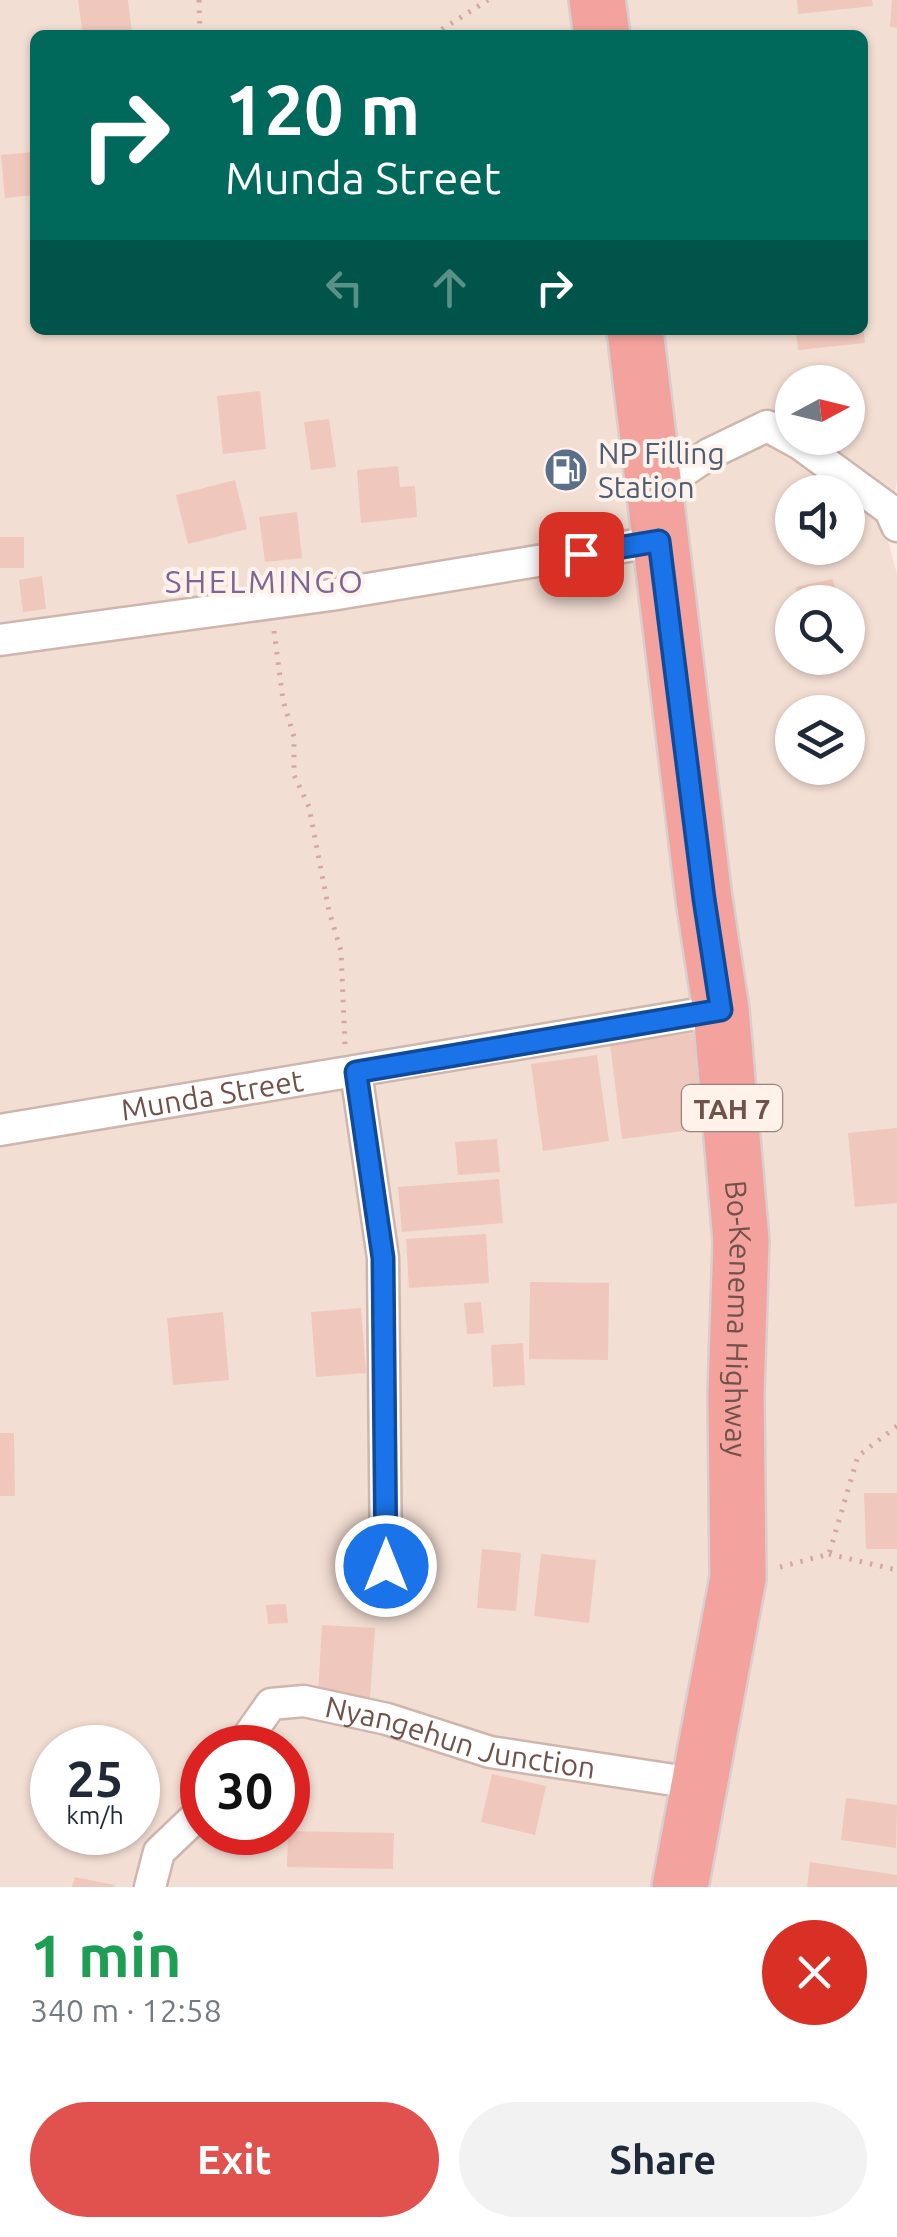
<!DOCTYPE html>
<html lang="en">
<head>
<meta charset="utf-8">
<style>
  :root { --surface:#fff; --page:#f2f2f3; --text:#1f2937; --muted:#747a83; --accent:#e1514e }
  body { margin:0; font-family:Ubuntu,sans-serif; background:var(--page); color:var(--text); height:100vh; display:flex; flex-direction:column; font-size:38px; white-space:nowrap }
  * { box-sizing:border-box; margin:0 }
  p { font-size:32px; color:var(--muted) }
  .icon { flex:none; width:55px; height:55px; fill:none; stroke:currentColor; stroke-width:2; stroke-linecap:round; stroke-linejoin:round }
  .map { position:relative; height:1887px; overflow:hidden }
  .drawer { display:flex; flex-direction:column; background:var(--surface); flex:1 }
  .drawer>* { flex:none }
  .banner { position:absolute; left:30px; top:30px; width:838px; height:305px; border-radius:15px; box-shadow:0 2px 8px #0004; background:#00695c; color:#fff; overflow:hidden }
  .needle { width:65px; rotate:83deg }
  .controls { position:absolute; left:775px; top:365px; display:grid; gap:20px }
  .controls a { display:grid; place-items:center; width:90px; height:90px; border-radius:50%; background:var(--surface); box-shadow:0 2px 8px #0004; font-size:50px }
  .speed { position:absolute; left:30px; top:1725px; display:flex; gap:20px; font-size:50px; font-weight:700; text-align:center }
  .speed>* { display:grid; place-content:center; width:130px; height:130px; border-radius:50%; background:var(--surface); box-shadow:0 2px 8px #0004; line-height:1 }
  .speed small { font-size:25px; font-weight:400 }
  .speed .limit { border:15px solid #d22; background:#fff; color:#111 }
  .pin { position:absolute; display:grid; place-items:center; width:85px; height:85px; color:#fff; margin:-42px; border-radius:20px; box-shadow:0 5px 15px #0006 }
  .me { position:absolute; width:110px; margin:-55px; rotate:0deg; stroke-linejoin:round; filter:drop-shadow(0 0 8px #0008) }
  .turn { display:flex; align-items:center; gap:35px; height:210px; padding:0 30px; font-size:45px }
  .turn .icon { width:130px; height:130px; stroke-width:2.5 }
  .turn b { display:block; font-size:70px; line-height:85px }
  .lanes { display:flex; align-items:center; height:95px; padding:0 30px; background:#0003; justify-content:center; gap:50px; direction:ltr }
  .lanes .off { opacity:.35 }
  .round { display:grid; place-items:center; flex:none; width:105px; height:105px; border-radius:52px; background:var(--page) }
  .summary { display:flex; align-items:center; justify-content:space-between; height:170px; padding:0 30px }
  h1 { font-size:60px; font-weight:700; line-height:75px; color:#1e9e55 }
  .cta { display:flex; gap:20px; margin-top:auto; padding:20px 30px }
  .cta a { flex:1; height:115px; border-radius:60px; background:var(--accent); color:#fff; font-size:40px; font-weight:700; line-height:115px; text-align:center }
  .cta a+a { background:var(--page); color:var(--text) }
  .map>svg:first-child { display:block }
  .residential { fill:#f3ded3; fill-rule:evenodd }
  .building { fill:#f0c7bd }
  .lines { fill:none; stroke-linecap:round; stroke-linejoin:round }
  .street-casing { stroke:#ceb6ae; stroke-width:35 }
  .highway-casing { stroke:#d8cecd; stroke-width:60 }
  .path { stroke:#d4aaa0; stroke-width:5; stroke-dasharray:2.5 8; stroke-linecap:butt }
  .street { stroke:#fff; stroke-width:30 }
  .highway { stroke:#f3a29d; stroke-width:55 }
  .route-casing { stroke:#114b97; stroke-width:25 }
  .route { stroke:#1a73e8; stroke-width:18 }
  .labels { text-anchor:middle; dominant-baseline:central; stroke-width:8; stroke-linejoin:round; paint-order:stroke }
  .shield { fill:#fef2ea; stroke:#9d817b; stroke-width:2.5 }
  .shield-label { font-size:28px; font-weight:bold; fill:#73514b }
  .service-label { font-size:30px; fill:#4e5e75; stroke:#fef2ea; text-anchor:start }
  .street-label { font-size:30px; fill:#73514b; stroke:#fef2ea }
  .neighbourhood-label { font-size:32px; letter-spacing:2.5px; fill:#7c6696; stroke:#fef2ea }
</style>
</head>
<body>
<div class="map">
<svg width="897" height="1887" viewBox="0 0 897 1887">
  <rect width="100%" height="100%" fill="#fbeee4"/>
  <path class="residential" d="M0,0H897V480L887,537L897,574V1887H0ZM35,35H862V330H35ZM792,382H848V438H792ZM792,492H848V548H792ZM792,602H848V658H792ZM792,712H848V768H792ZM52,1748H138V1832H52ZM202,1748H288V1832H202Z"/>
  <path class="building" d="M78,0H128L132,34L83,35Z
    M797,0H872L873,6L798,14Z
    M892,0H897V28L890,27Z
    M35,152V195L5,198L1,155Z
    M796,330H864L865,343L798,350Z
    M260,391L266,449L223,454L217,396Z
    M329,419L336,467L311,470L304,422Z
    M398,466L400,487L415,486L417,517L361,523L357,470Z
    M235,480L247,529L188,544L176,495Z
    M297,512L302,558L265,562L259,517Z
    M0,537H24V568H0Z
    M42,576L46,609L23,612L19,580Z
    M833,579L838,602H799L796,587Z
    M694,1033L705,1128L622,1139L610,1044Z
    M597,1055L609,1141L543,1151L531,1064Z
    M897,1128V1203L855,1207L848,1133Z
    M497,1139L500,1172L458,1175L455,1142Z
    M499,1179L503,1223L402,1232L398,1187Z
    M486,1234L489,1283L409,1288L406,1239Z
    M530,1282L609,1283L608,1360L529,1359Z
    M481,1302L484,1333L467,1334L464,1303Z
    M361,1308L366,1373L316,1377L311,1312Z
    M223,1312L229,1380L173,1385L167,1318Z
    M523,1343L525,1385L493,1387L491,1345Z
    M0,1433H14L15,1496H0Z
    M864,1493H897V1549H866Z
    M482,1549L521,1553L516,1611L477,1608Z
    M541,1554L596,1560L589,1623L534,1616Z
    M286,1604L288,1623L268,1624L266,1605Z
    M322,1625L375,1628L370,1698L318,1695Z
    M492,1774L546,1786L535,1835L481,1822Z
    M846,1798L897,1805L896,1848L841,1840Z
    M288,1831L394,1833L393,1869L287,1867Z
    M810,1862L897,1875V1887H807Z
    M75,1877L115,1885L114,1887H72Z"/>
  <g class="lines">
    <defs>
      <g id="street">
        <path d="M653,492L709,454L767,426L800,444L890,510L897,526"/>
        <path d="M0,640L331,595L659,541"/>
        <path d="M356,1072L383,1258L386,1566"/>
        <path id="s1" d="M0,1130L721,1010"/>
        <path id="s2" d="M240,1748L271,1704L304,1701L387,1719L490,1752L700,1784"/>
        <path d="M150,1887L159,1852L202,1811"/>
      </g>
      <g id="highway">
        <path d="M597,0L602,35"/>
        <path id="s3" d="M635,330L704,899L721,1010L741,1241L736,1394L738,1578L680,1887"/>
      </g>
    </defs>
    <use href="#street" class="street-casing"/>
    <use href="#highway" class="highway-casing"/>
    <path class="path" d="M199,0L200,35
      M433,35L488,0
      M274,631L283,700L294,737V775L309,807L329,911L341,951L345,1045
      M829,1554L897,1570
      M780,1567L829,1554L858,1456L897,1426"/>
    <use href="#street" class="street"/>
    <use href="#highway" class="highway"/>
  </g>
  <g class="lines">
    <defs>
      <path id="route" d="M386,1566L383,1258L356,1072L721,1010L704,899L659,541L581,554"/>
    </defs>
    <use href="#route" class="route-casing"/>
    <use href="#route" class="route"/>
  </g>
  <defs>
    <symbol id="fuel-disc" viewBox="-11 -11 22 22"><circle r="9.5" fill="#5c6f8a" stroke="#fef2ea"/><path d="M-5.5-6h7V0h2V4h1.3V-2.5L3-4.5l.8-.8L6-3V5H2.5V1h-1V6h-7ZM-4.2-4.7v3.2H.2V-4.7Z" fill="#fff"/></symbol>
  </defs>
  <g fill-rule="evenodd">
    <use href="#fuel-disc" x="541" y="445" width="50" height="50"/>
  </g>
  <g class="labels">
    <rect class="shield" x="682" y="1085" width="100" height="46" rx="8"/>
    <g class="shield-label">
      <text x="732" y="1108">TAH 7</text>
    </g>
    <g class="service-label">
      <text x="598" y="453">NP Filling<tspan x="598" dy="34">Station</tspan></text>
    </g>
    <g class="street-label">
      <text stroke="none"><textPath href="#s1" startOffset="215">Munda Street</textPath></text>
      <text stroke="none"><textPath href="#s3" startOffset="995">Bo-Kenema Highway</textPath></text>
      <text stroke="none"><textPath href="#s2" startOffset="248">Nyangehun Junction</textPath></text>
    </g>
    <g class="neighbourhood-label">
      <text x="265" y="581">SHELMINGO</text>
    </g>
  </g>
</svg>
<div class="controls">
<a><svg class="needle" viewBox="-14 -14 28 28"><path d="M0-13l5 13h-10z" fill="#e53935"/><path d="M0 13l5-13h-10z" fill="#747a83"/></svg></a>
<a><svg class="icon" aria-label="sound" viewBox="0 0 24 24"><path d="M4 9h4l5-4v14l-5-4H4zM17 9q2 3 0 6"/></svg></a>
<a><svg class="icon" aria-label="search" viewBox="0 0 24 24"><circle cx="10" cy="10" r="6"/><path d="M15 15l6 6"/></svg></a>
<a><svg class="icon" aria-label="layers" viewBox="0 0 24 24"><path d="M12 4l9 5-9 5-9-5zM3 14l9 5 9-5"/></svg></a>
</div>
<div class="speed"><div>25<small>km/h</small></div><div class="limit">30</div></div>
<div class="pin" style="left:581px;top:554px;background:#d93025"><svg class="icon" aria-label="arrive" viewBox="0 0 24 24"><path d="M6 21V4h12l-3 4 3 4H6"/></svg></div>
<svg class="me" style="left:386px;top:1566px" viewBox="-20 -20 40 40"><circle r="17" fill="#1a73e8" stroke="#fff" stroke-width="3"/><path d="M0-11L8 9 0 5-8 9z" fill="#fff"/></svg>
<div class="banner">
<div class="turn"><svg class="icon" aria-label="right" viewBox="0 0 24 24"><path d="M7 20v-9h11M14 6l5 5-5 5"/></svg><div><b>120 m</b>Munda Street</div></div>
<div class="lanes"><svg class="icon off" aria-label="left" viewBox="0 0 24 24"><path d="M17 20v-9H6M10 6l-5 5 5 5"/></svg><svg class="icon off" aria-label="ahead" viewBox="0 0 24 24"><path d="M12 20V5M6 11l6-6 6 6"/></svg><svg class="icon" aria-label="right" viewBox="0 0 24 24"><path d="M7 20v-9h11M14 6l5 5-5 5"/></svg></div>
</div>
</div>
<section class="drawer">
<div class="summary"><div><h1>1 min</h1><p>340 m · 12:58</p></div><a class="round" style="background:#d93025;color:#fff"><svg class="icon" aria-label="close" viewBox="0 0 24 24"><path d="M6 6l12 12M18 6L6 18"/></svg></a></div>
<div class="cta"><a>Exit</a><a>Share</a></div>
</section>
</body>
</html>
